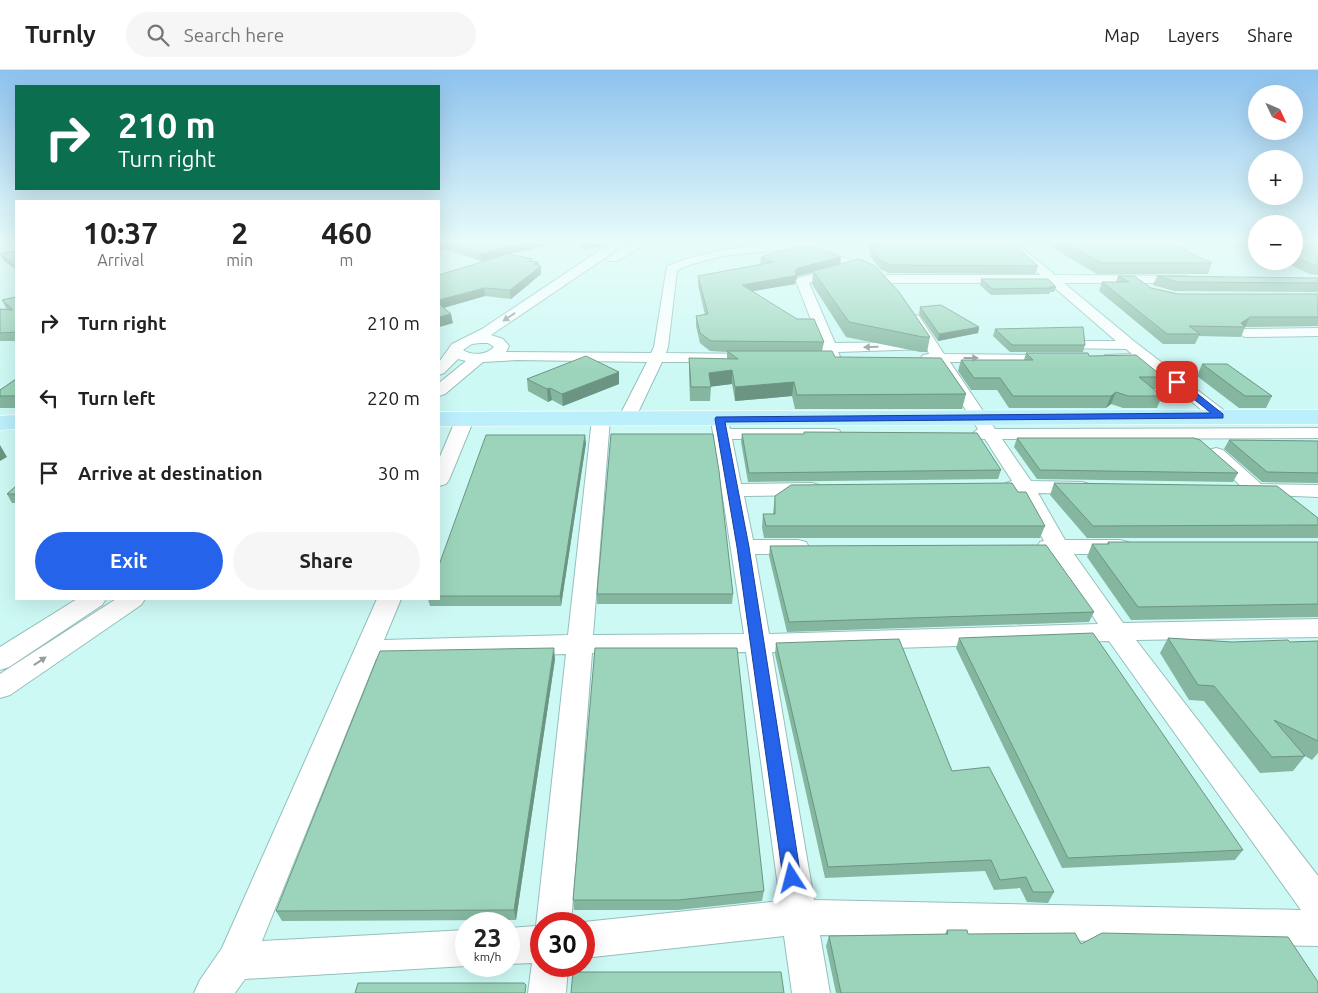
<!DOCTYPE html>
<html lang="en">
<head>
<meta charset="utf-8">
<style>
  :root { --surface:#fff; --page:#f6f6f6; --text:#222; --muted:#767676; --line:#e0e0e0; --accent:#2563eb }
  body { margin:0; font-family:Ubuntu,sans-serif; background:var(--page); color:var(--text); height:100vh; display:flex; flex-direction:column; font-size:19px; white-space:nowrap }
  * { box-sizing:border-box; margin:0 }
  p { font-size:16px; color:var(--muted) }
  .icon { flex:none; width:28px; height:28px; fill:none; stroke:currentColor; stroke-width:2; stroke-linecap:round; stroke-linejoin:round }
  .map { position:relative; flex:1; overflow:hidden }
  .side { position:absolute; left:15px; top:130px; width:425px; height:400px; display:flex; flex-direction:column; background:var(--surface); border-radius:0px; box-shadow:0 5px 20px #0002 }
  .side>* { flex:none }
  .banner { position:absolute; left:15px; top:15px; width:425px; height:105px; border-radius:0px; box-shadow:0 5px 20px #0002; background:#0b6e4f; color:#fff; overflow:hidden }
  .needle { width:32px; rotate:134deg }
  .fabs { position:absolute; left:1248px; top:15px; display:grid; gap:10px }
  .fabs a { display:grid; place-items:center; width:55px; height:55px; border-radius:50%; background:var(--surface); box-shadow:0 5px 20px #0002; font-size:25px }
  .speed { position:absolute; left:455px; top:842px; display:flex; gap:10px; font-size:25px; font-weight:700; text-align:center }
  .speed>* { display:grid; place-content:center; width:65px; height:65px; border-radius:50%; background:var(--surface); box-shadow:0 5px 20px #0002; line-height:1 }
  .speed small { font-size:12px; font-weight:400 }
  .speed .limit { border:8px solid #d22; background:#fff; color:#111 }
  .pin { position:absolute; display:grid; place-items:center; width:42px; height:42px; color:#fff; margin:-21px; border-radius:10px; box-shadow:0 2px 8px #0006 }
  .me { position:absolute; width:55px; margin:-28px; rotate:351deg; stroke-linejoin:round; filter:drop-shadow(0 0 4px #0008) }
  .turn { display:flex; align-items:center; gap:18px; height:105px; padding:0 20px; font-size:22px }
  .turn .icon { width:65px; height:65px; stroke-width:2.5 }
  .turn b { display:block; font-size:35px; line-height:42px }
  .eta { display:flex; justify-content:space-evenly; align-items:center; height:85px; text-align:center }
  .eta b { font-size:30px; font-weight:700; line-height:35px }
  .cta { display:flex; gap:10px; margin-top:auto; padding:10px 20px }
  .cta a { flex:1; height:58px; border-radius:30px; background:var(--accent); color:#fff; font-size:20px; font-weight:700; line-height:58px; text-align:center }
  .cta a+a { background:var(--page); color:var(--text) }
  ul { padding:0; list-style:none }
  li { display:flex; align-items:center; gap:15px; height:75px; padding:0 20px }
  li div { flex:1 }
  li b { display:block; font-size:19px }
  li em { font-style:normal }
  header { display:flex; align-items:center; gap:30px; box-sizing:border-box; height:70px; padding:0 25px; background:var(--surface); border-bottom:1px solid var(--line) }
  header strong { font-size:24px }
  nav { display:flex; gap:28px; margin-inline-start:auto; font-size:18px }
  .search { width:350px; height:45px; background:var(--page); display:flex; align-items:center; gap:12px; box-sizing:border-box; padding:0 18px; border-radius:28px; color:var(--muted); font-size:19px }
  .map>svg:first-child { display:block }
  .lines { fill:none; stroke-linecap:round; stroke-linejoin:round }
  .minor-casing { stroke:#95bfbc; stroke-width:2 }
  .primary-casing { stroke:#fff; stroke-width:1 }
  .minor { fill:#fff; fill-rule:evenodd }
  .primary { fill:#bbeffb; fill-rule:evenodd }
  .wall { fill:#85b6a0 }
  .shaded-wall { fill:#6c9482 }
  .building { fill:#9bd4ba; stroke:#6c9482 }
  .oneway { fill:#949e9c }
  .route { fill:#2563eb; stroke:#184099 }
</style>
</head>
<body>
<header>
<strong>Turnly</strong>
<div class="search"><svg class="icon" aria-label="search" viewBox="0 0 24 24"><circle cx="10" cy="10" r="6"/><path d="M15 15l6 6"/></svg>Search here</div>
<nav><a>Map</a><a>Layers</a><a>Share</a></nav>
</header>
<div class="map">
<svg width="1318" height="923" viewBox="0 0 1318 923">
  <rect width="100%" height="100%" fill="#cdf9f5"/>
  <g class="lines">
    <defs>
      <path id="minor" d="M614,173H627L491,265L503,269L509,276L506,282L651,283L654,277L667,196C715,177 767,173 818,173L813,176L879,201L881,204L879,207H871L798,178L722,186L692,194L677,200L668,277L666,283L755,284L760,285L762,288L760,291L755,292H662L633,353L627,354L621,353L618,349L647,292L517,290L483,292L445,324L439,326V313L466,291L458,289L444,303L439,305V292L452,274L482,259L602,179ZM480,273H488L494,277C486,285 473,286 463,280L472,274Z
        M635,173H649L616,191H608L606,189L624,177Z
        M1005,173H1016L1055,205L1188,206L1190,209L1188,212L1184,213H1064L1135,272L1226,342L1229,346L1226,350H1214L1143,292H1110L1105,291L1103,288L1105,285L1132,284L1126,279L1053,278L1051,275L1053,272L1058,271H1116L1049,213H887L881,209L887,205H1041Z
        M840,197L844,198L846,200L844,202L809,213L835,273L922,272L907,249L914,245L919,246L944,284L1057,285L1059,288L1057,291L1052,292H950L995,359L1318,358V368L1002,369L1031,411L1082,412L1089,414L1092,418L1089,422L1082,424L1038,423L1065,470H1120L1128,472L1131,477L1128,482L1120,484H1074L1123,553L1318,549V567L1136,570L1318,806V876L820,865L830,923H792L784,866L584,888V854H580L584,852L780,831L746,582L592,583L571,854H541V896H568L566,923H528L532,893L509,894V858L536,856L566,584L376,589L262,871L466,860V896L245,909L235,923H194L200,910L222,878L377,529H401L384,570L568,565L592,349L595,345L601,344L607,345L610,349L593,565L744,564L711,350L714,346L720,345L726,346L730,359H833L839,360L842,364L839,368L833,369H732L741,414L812,413L819,415L822,419L819,423L812,425L744,426L753,470H798L806,472L809,477L806,482L798,484H755L769,564L1098,554L1052,484L1040,482L1037,477L1040,472L1044,471L1018,423L1006,421L1003,417L1006,413L1012,411L985,369L975,368L972,364L978,359L935,292L923,291L921,288L923,285L929,284L927,279L838,282L841,289L839,292H829L824,282L790,281L788,278L790,275L820,273L796,211L798,208ZM1109,571L1301,840L814,830L772,582Z
        M1318,258V266L1245,267L1238,263L1245,259Z
        M465,344L471,345L474,349L449,410L446,414L439,416V389L456,349L459,345Z
        M1216,378L1223,380L1261,414L1318,415V427L1246,424L1244,419L1207,384L1209,380Z
        M77,529H106L102,535L9,597L0,600V577Z
        M116,529H145L141,535L10,625L0,628V604Z"/>
      <path id="primary" d="M1098,340H1318V354L439,356V342Z
        M16,345V359L0,360V346Z"/>
    </defs>
    <use href="#minor" class="minor-casing"/>
    <use href="#primary" class="primary-casing"/>
    <use href="#minor" class="minor"/>
    <use href="#primary" class="primary"/>
  </g>
  <path class="wall" d="M439,173H555L509,184L533,192L541,196V204L511,229L485,226L444,238L453,253L439,257V205L499,187L481,191L445,179L439,181Z
    M574,173H609L603,176L583,179Z
    M865,173H904L1038,196L1035,204L889,203L880,199L870,186L871,181Z
    M1044,173H1169L1212,193L1208,204H1097Z
    M1244,173H1256V178Z
    M1294,173L1318,177V205L1309,204L1282,191H1294Z
    M16,181V200L3,190L0,184Z
    M761,187H841L840,194L930,267L927,282H920L846,267L812,214L813,202L798,206L796,209L795,214L753,221L824,272L822,281L835,287L966,324L962,339H795L792,326L735,331L732,314L711,316L710,331H690L689,301V288L727,289V282L710,281L700,273L696,256V246L705,245L698,215V206L760,194Z
    M1118,206L1151,218L1178,224H1318V256L1245,257L1241,267L1199,266L1195,274H1163L1099,221L1102,212H1116Z
    M1157,206L1318,208V222L1174,221L1153,215Z
    M981,209L1056,217L1054,222H1050L1049,224L991,225L980,215Z
    M16,227V271H0V239H7L6,238L2,230Z
    M920,237L979,257L978,263L938,271L919,244Z
    M995,259L1085,275L1083,282H1010L993,266Z
    M1026,283L1089,286L1163,307L1158,319H1153L1162,326L1157,338H1123L1111,334L1106,338H1009L997,320H971L958,301L961,290H1024Z
    M1202,294L1272,326L1266,338H1239L1197,306Z
    M16,309V338H0V320Z
    M527,309L619,314L563,336L552,330L548,332L528,321Z
    M804,362L1001,400L998,409L748,412L741,372L742,364H804Z
    M1017,368L1238,403L1233,412L1037,409L1014,377Z
    M1229,370L1318,371V413L1262,412L1224,379Z
    M586,373L561,536H430L428,529H439V495Z
    M1054,413L1318,448V468H1087L1050,425Z
    M16,416V433H12L7,424Z
    M1018,422L1045,456L1040,468H764L762,457L763,444H773L775,426Z
    M1108,472H1318V547L1131,550L1087,487L1092,474H1107Z
    M770,476L1094,542L1089,552L787,562L769,486Z
    M597,524H733L732,534H597Z
    M959,568L1243,780L1235,790L1062,798L956,578Z
    M1168,568L1232,572H1290L1318,571V683L1312,690L1305,686L1293,701L1260,703L1204,631L1189,630L1160,583Z
    M776,573L952,701L1054,822L1048,833L1027,832L1020,818L994,820L985,801L825,808L775,584Z
    M555,589L516,850L282,851L276,841Z
    M764,821L762,831L678,840H574L573,830Z
    M947,860L968,864L1081,874L1318,923H836L826,876L829,866L945,864Z"/>
  <path class="shaded-wall" d="M439,173H444L445,179L439,181Z
    M524,173H555L481,191L480,184Z
    M583,173H609L603,176L583,179Z
    M841,187L840,196L798,206L796,209L795,214L742,223V215L798,198Z
    M538,192L539,197L541,196V204L511,229L510,220L534,194Z
    M484,218L485,226L439,239V230Z
    M451,244L453,253L439,257V247Z
    M1250,247L1245,257L1241,253Z
    M979,257L978,263L938,271L939,264Z
    M732,300V314L709,317V303Z
    M619,302V314L563,336L562,324Z
    M794,312L792,326L735,331V317Z
    M550,318L552,330L548,332L547,319Z
    M1116,322L1111,334L1106,338L1111,326Z
    M585,365L586,373L561,536L560,526Z
    M0,375L7,387L0,391Z
    M554,578L555,589L516,850L514,840Z"/>
  <path class="building" d="M447,173H524L480,184Z
    M872,173H1013L1038,196L891,195L881,191L872,178H877Z
    M1065,173H1169L1212,193H1101Z
    M1294,173H1306L1318,177V196L1313,195L1294,186Z
    M805,175L841,187L798,198L795,201L796,205L793,206L742,215L797,249H814L824,272L711,271L700,263L696,246L708,244L698,206L774,192L761,187Z
    M16,181V197L0,184Z
    M508,184L533,189L529,191L538,192L534,194L541,196L510,220L484,218L439,230V205Z
    M859,189L875,196L899,222L930,267H923L849,252L813,201Z
    M1118,206H1134L1151,218L1178,224H1318V247H1250L1241,253L1245,257L1189,256L1200,264H1167L1102,212H1129Z
    M1157,206L1318,208V213L1178,212Z
    M981,209H1048L1056,217H1050L1051,218L992,219Z
    M16,227V262L0,263V239L13,240L2,230Z
    M439,234L451,244L439,247Z
    M941,235L979,257L939,264L920,237Z
    M1083,257L1085,275H1012L995,259Z
    M727,281H832L835,287L941,288L966,324L797,325L794,312L735,317L732,300L709,303L711,317H691L689,288L738,289Z
    M1026,283H1088L1089,286L1136,285L1163,307H1139L1162,326H1128L1116,322L1111,326H1013L1000,308H974L961,290H1033Z
    M586,286L619,302L562,324L550,318L547,319L527,309Z
    M1202,294H1227L1272,326H1245Z
    M16,309V326H0V320Z
    M804,362L977,363L1001,400L749,403L742,364H804Z
    M611,364H713L719,401L733,524H597Z
    M486,365H585L560,526H439V495Z
    M1017,368H1194L1200,370L1238,403L1040,400Z
    M1229,370L1318,371V403L1267,402Z
    M1012,413L1018,422H1026L1045,456H766L763,444H775V426L791,415Z
    M1054,413L1277,416L1318,448V455L1093,456Z
    M16,416V424H7Z
    M1108,472H1318V534L1138,537L1092,474H1109Z
    M1046,475L1094,542L789,552L770,476Z
    M1093,563L1243,780L1068,788L959,568Z
    M1168,568L1232,572L1288,570L1290,572L1318,571V671L1274,650L1305,686L1272,687L1214,616L1198,615Z
    M899,569L952,701L989,697L1054,822H1033L1026,807L1000,810L991,790L828,797L776,573Z
    M554,578L514,840L276,841L380,581Z
    M595,578H737L764,821L678,830H573Z
    M947,860H967L968,864L1075,863L1081,874L1102,863L1288,867L1318,912V923H841L829,866L948,864Z
    M573,902H781L784,923H571Z
    M358,913H524L526,915L525,923H355Z"/>
  <defs><path id="oneway-solid" d="M-6-.8H1V-3.2L6.5 0L1 3.2V.8H-6Z" transform="scale(1.25)"/></defs>
  <g class="oneway">
    <use href="#oneway-solid" transform="translate(509 247) rotate(146)"/>
    <use href="#oneway-solid" transform="translate(871 277) rotate(179)"/>
    <use href="#oneway-solid" transform="translate(971 288)"/>
    <use href="#oneway-solid" transform="translate(40 591) rotate(-34)"/>
  </g>
  <linearGradient id="sky" x2="0" y2="1"><stop stop-color="#8dc2ee"/><stop offset="0.57" stop-color="#e8fcfa"/><stop offset="1" stop-color="#e8fcfa" stop-opacity="0"/></linearGradient>
  <rect width="1318" height="302" fill="url(#sky)"/>
  <path class="route" d="M1174,310H1180L1223,344V348L725,352L749,477L801,808L798,814L792,817L785,814L783,808L737,477L715,349L716,347L1211,343L1174,313Z"/>
</svg>
<div class="fabs">
<a><svg class="needle" viewBox="-14 -14 28 28"><path d="M0-13l5 13h-10z" fill="#e53935"/><path d="M0 13l5-13h-10z" fill="#767676"/></svg></a>
<a>+</a>
<a>−</a>
</div>
<div class="speed"><div>23<small>km/h</small></div><div class="limit">30</div></div>
<div class="pin" style="left:1177px;top:312px;background:#d93025"><svg class="icon" aria-label="arrive" viewBox="0 0 24 24"><path d="M6 21V4h12l-3 4 3 4H6"/></svg></div>
<svg class="me" style="left:792px;top:808px" viewBox="-20 -20 40 40"><path d="M0-17L14 15 0 8-14 15z" fill="#2563eb" stroke="#fff" stroke-width="4"/></svg>
<div class="banner">
<div class="turn"><svg class="icon" aria-label="right" viewBox="0 0 24 24"><path d="M7 20v-9h11M14 6l5 5-5 5"/></svg><div><b>210 m</b>Turn right</div></div>
</div>
<section class="side">
<div class="eta">
<div><b>10:37</b><p>Arrival</p></div>
<div><b>2</b><p>min</p></div>
<div><b>460</b><p>m</p></div>
</div>
<ul>
<li><svg class="icon" aria-label="right" viewBox="0 0 24 24"><path d="M7 20v-9h11M14 6l5 5-5 5"/></svg><div><b>Turn right</b></div><em>210 m</em></li>
<li><svg class="icon" aria-label="left" viewBox="0 0 24 24"><path d="M17 20v-9H6M10 6l-5 5 5 5"/></svg><div><b>Turn left</b></div><em>220 m</em></li>
<li><svg class="icon" aria-label="arrive" viewBox="0 0 24 24"><path d="M6 21V4h12l-3 4 3 4H6"/></svg><div><b>Arrive at destination</b></div><em>30 m</em></li>
</ul>
<div class="cta"><a>Exit</a><a>Share</a></div>
</section>
</div>
</body>
</html>
